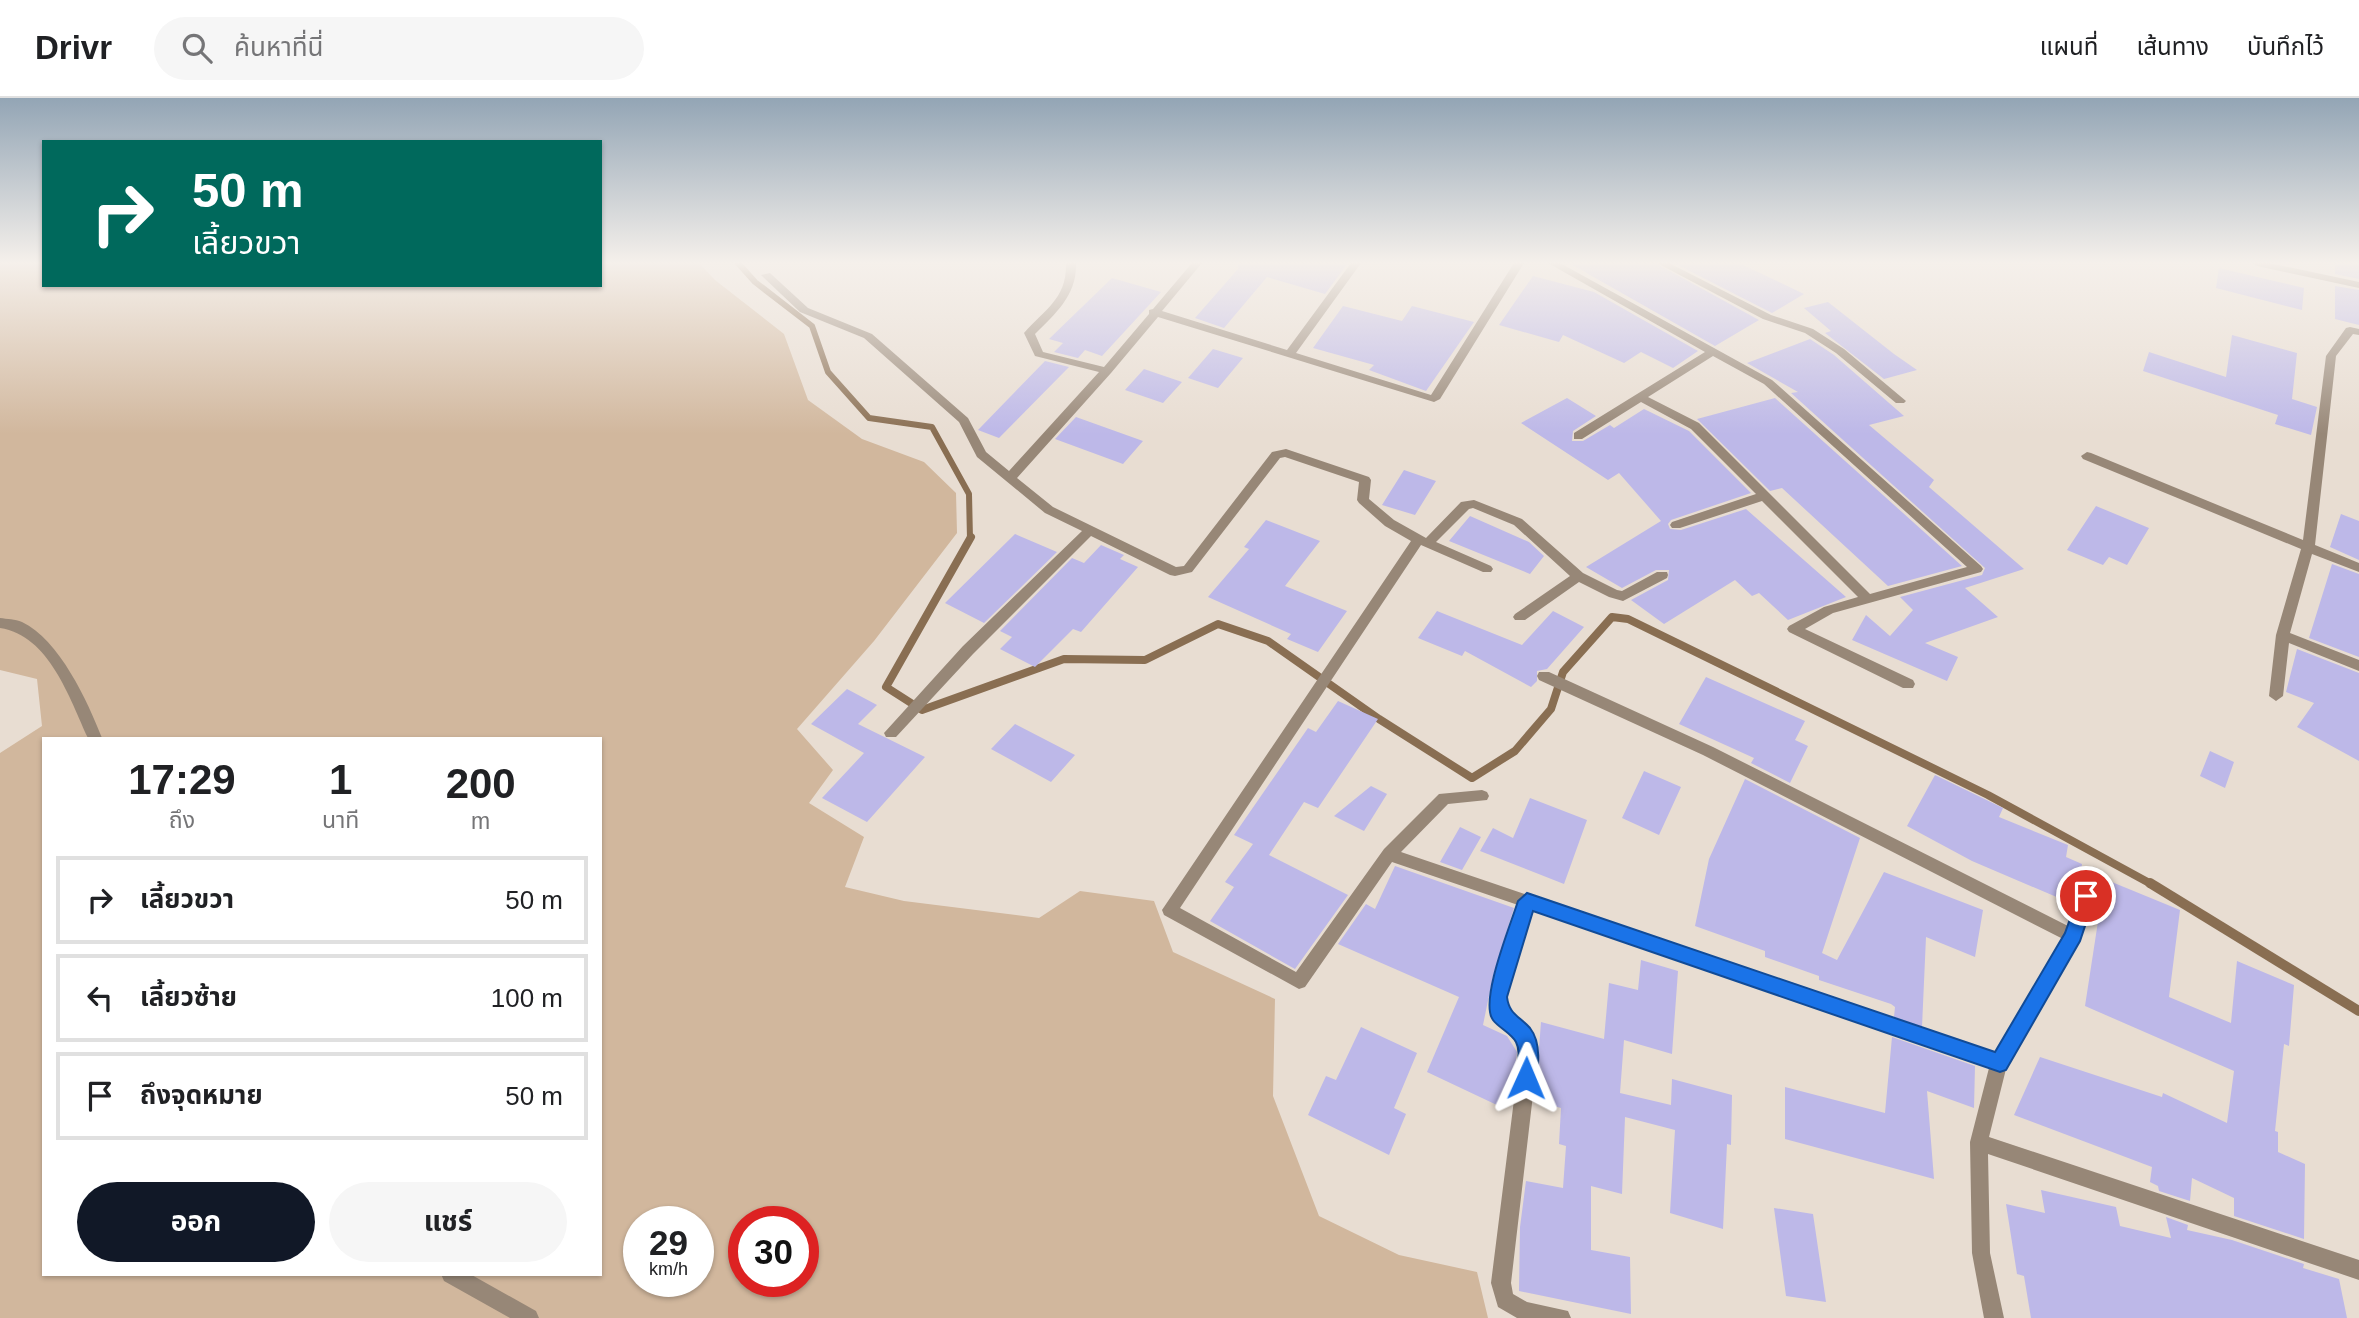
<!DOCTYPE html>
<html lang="th">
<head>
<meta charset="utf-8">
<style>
  :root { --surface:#fff; --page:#f6f6f6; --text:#202124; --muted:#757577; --line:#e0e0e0; --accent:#111827 }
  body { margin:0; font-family:Helvetica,"Noto Sans Thai",sans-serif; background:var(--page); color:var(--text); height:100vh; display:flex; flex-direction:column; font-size:26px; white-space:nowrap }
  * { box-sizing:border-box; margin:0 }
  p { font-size:23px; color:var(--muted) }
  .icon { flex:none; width:38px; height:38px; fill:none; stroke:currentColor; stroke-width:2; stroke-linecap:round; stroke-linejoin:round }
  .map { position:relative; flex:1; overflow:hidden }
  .drawer { position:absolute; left:42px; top:639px; width:560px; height:539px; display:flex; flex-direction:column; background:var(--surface); border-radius:0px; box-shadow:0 2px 5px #0004 }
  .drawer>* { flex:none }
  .guide { position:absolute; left:42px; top:42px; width:560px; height:147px; border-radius:0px; box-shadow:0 2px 5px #0004; background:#00695c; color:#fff; overflow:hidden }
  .speed { position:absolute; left:623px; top:1108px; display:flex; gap:14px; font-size:35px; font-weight:700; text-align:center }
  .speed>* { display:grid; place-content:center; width:91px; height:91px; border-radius:50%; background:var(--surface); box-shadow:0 2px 5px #0004; line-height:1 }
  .speed small { font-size:18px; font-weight:400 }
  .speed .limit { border:10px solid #d22; background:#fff; color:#111 }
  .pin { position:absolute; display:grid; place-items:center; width:60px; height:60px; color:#fff; margin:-30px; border:4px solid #fff; border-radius:50%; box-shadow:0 2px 7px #0007 }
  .me { position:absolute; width:77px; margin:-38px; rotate:1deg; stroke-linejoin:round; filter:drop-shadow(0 0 5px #0008) }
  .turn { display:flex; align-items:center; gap:24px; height:147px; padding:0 35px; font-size:32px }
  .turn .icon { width:91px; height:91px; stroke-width:2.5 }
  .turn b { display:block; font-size:49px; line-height:60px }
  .eta { display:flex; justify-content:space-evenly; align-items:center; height:119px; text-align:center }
  .eta b { font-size:42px; font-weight:700; line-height:49px }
  .cta { display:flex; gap:14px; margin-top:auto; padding:14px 35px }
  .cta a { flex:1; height:80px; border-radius:42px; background:var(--accent); color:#fff; font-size:28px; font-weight:700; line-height:80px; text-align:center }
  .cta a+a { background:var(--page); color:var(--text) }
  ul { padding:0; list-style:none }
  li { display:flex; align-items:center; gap:21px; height:88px; margin:0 14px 10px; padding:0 21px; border:4px solid var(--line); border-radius:0px }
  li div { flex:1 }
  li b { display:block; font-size:26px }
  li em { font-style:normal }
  header { display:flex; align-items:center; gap:42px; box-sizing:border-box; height:98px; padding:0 35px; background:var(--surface); border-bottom:2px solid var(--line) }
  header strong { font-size:33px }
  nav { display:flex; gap:38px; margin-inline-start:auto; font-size:24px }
  .search { width:490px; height:63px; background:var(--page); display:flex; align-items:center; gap:18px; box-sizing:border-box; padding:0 24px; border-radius:38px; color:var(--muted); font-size:26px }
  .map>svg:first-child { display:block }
  .green { fill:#d1b79d; fill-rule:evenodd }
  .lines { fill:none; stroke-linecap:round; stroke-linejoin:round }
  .stream-far2 { stroke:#896e52; stroke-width:6 }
  .stream-far1 { stroke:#896e52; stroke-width:8 }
  .stream { stroke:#896e52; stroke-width:10 }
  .building { fill:#bdb8e8 }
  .street { fill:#978777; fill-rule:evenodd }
  .route { fill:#1a73e8; stroke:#114b97; stroke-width:2 }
</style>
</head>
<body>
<header>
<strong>Drivr</strong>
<div class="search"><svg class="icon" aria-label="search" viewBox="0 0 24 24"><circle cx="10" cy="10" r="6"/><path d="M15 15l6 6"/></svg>ค้นหาที่นี่</div>
<nav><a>แผนที่</a><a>เส้นทาง</a><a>บันทึกไว้</a></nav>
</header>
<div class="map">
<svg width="2359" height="1220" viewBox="0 0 2359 1220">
  <rect width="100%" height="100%" fill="#e8ddd2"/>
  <path class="green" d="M0,165H44V187H600V165H699L715,182L784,236L808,302L862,341L924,364L956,395L957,435L874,543L797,631L833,672L809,705L864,739L845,789L904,803L1039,820L1080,793L1154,803L1173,854L1275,901L1273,998L1319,1118L1399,1157L1477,1174L1488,1220H0V655L42,628L37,581L0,572ZM44,640H600V1176H44ZM639,1124H698V1183H639ZM744,1124H803V1183H744Z"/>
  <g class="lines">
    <path class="stream-far2" d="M738,165L755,184L812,228L828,274L869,320L932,329L969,396L970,441"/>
    <path class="stream-far1" d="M971,439L886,589L922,612L1064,561L1145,562L1218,526L1268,543L1379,621L1472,680L1515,653L1551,611L1563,574L1612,519L1628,521L1988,697L2153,787"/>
    <path class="stream" d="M2150,785L2359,913"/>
  </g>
  <path class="building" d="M1238,165H1348L1325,196L1267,179L1224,230L1195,220L1238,171Z
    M1569,165H1655L1759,222L1715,248Z
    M1674,165H1739L1804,196L1772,215Z
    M2335,165H2359V181L2335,176Z
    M2219,170L2304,190L2302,212L2216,190Z
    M1533,178L1594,194L1698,253L1673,270L1641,254L1624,265L1563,237L1559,244L1499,227Z
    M1112,180L1161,194L1102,258L1085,252L1078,260L1054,254L1063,245L1049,241Z
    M2335,188L2359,192V227L2335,221Z
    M1828,204L1894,256L1917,272L1884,281L1825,235L1831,233L1804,210Z
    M1343,208L1402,223L1412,208L1474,224L1426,293L1369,272L1374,267L1313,250Z
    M2232,237L2297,255L2292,301L2317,309L2311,337L2275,326L2278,317L2143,273L2149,254L2226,279Z
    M1810,241L1834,257L1904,318L1869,327L1934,382L1929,389L2024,471L1965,490L1998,519L1925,545L1958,559L1947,583L1852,542L1866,517L1890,538L1913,512L1900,499L1982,477L1985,470L1791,295L1798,294L1747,265Z
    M1213,251L1243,260L1218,290L1188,280Z
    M1045,263L1069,269L999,340L978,332Z
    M1144,271L1182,284L1163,305L1125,292Z
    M1567,300L1596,318L1573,333L1572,343H1583L1610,327L1614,330L1644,311L1689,333L1751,395L1671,422L1668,426L1670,431L1681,432L1746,411L1846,499L1788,522L1759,495L1752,498L1735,482L1664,526L1631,502L1668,482L1669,472H1656L1622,490L1586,469L1661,423L1619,375L1608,382L1521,325Z
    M1775,300L1962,468L1888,488L1782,390L1770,393L1697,321Z
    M1076,319L1143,343L1123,366L1055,341Z
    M1404,372L1436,383L1415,417L1382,407Z
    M2096,408L2149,430L2127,467L2109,459L2103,467L2067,452Z
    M2341,416L2359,423V462L2330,449Z
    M1470,418L1529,444L1544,458L1530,476L1449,443Z
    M1266,422L1320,443L1285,488L1347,513L1318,554L1287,541L1291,536L1208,499L1249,451L1244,449Z
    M1015,436L1057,454L984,525L945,505Z
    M1101,447L1124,457L1120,461L1138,469L1081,534L1073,531L1035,569L1000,551L1012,539L1000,533L1072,460L1084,465Z
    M2332,466L2359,476V559L2309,540Z
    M1437,513L1522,547L1553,513L1584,529L1547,571L1537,573V583L1531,589L1465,553L1462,558L1418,540Z
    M2297,551L2359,575V663L2297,629L2314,605L2286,594Z
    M1706,579L1805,623L1795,642L1808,648L1790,685L1751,665L1754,660L1679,626Z
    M847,591L877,607L858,626L925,659L867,724L822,700L864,655L811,626Z
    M1338,603L1378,621L1318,710L1304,704L1269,757L1348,797L1295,871L1210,823L1234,789L1225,784L1253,746L1234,737L1308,630L1316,634Z
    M1015,626L1075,657L1051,684L991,651Z
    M2210,653L2234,664L2225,690L2200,678Z
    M1644,673L1681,689L1659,737L1622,720Z
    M1935,677L2003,710L1999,719L2068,747L2066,759L2082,766L2081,772L2084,773L2073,806L1972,763L1907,728Z
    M1745,681L1860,740L1822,855L1837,862L1884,774L1983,812L1975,859L1926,839L1922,929L1894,919L1895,909L1891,906L1819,882V878L1765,859V853L1695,828L1709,761Z
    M1371,688L1387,696L1364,733L1334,718Z
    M1530,700L1587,722L1564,786L1480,753L1493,730L1513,740Z
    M1460,729L1481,739L1462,772L1440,764Z
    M1395,768L1514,810L1493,878L1483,927L1507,938L1517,954L1512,997L1504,995L1499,1008L1427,974L1459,899L1338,846L1366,806L1375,811Z
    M2102,780L2180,812L2169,899L2231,925L2237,863L2294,887L2289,948L2284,946L2275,1033L2278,1034V1054L2305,1066L2304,1141L2234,1118V1100L2192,1080L2190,1103L2159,1093L2158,1088L2150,1084L2152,1069L2014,1017L2040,959L2162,999L2163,995L2227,1025L2234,973L2085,908L2099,817L2091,814Z
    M1641,862L1678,873L1672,956L1624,942L1620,995L1671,1007L1672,981L1732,997L1731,1047L1727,1046L1723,1131L1670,1115L1675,1032L1625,1019L1622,1096L1591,1088V1152L1630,1159L1631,1216L1519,1193L1520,1129L1526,1083L1563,1090L1566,1048L1559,1046L1561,1010L1535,1003L1541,924L1604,941L1609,885L1638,892Z
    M1361,929L1417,955L1394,1010L1406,1016L1389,1057L1308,1017L1326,978L1336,982Z
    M1892,939L1975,968L1974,1010L1927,993L1934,1081L1785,1041V989L1885,1015Z
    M2041,1092L2116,1109L2120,1128L2171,1140L2166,1119L2188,1127L2187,1132L2232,1142L2304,1166L2303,1170L2339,1181L2347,1220H2031L2024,1178L2017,1176L2006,1106L2045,1115Z
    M1774,1110L1813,1116L1826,1204L1786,1198Z"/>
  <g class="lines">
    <path class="street" d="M1066,165H1076C1077,197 1056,215 1035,236L1043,254L1104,269L1149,216V212L1153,211L1192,165H1202L1162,213L1287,252L1351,165H1361L1296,255L1431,297L1514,165H1524L1440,301L1434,304L1158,219L1111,275L1017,380L1053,409L1176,469L1184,468L1272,354L1286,351L1369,379L1371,382L1369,401L1394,422L1426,440L1461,404L1474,402L1522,421L1583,475L1617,492L1622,493L1657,474H1667L1668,477L1667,480L1623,503L1609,499L1579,484L1525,522H1515L1513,519L1515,516L1570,478L1514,427L1473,410L1469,411L1436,444L1491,468L1493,471L1491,474H1483L1421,447L1180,810L1296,874L1384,751L1439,696L1482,692L1487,694L1489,698L1487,702L1448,706L1401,754L1995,956L2063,841L1703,657L1539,582L1537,578L1539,574H1549L1713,649L2068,828L2087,773L2092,771L2097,773L2100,778L2079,843L2007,967L1989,1039L2359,1162V1182L1988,1056L1990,1155L2004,1220H1984L1972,1155L1970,1044L1989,970L1532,812L1506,899L1507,912L1530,932L1538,954L1511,1185L1513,1196L1527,1204L1568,1213L1571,1220H1517L1498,1209L1491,1185L1520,954C1514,934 1495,930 1491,917C1485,895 1511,831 1518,807L1392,764L1305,889L1299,891L1164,817L1162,812L1411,443L1385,428L1359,405L1357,402L1359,384L1285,359L1280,360L1192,474L1175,478L1170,477L1091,438L973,556L896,639H886L884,635L963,548L1082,433L1045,415L977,359L959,324L864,240L800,214L761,177L770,175L808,210L872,236L968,320L986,354L1009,373L1099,274L1035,258L1024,235C1045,211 1067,201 1066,165Z
      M1548,165H1560L1772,282L1981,468L1983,471L1981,474L1833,515L1805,531L1913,582L1915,586L1913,590H1903L1789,534L1787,531L1789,528L1824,509L1858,499L1762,403L1680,430H1672L1670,427L1672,424L1756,396L1691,331L1641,304L1582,341H1574V335L1705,254ZM1713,258L1764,286L1967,469L1870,496L1699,325L1648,299Z
      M1657,165H1669L1771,217L1813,231L1844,251L1906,303L1904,305H1896L1836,255L1805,235L1763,221Z
      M2252,165H2269L2359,184V190L2257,168Z
      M2350,229L2359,231V237L2353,236L2336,258L2315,447L2359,465V474L2312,456L2290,535L2359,562V573L2289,545L2283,598L2276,603L2269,598L2276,537L2301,451L2083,361L2081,358L2087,354L2091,355L2303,442L2326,258L2346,230Z
      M0,520C7,521 15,521 22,524C59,541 88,604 102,640H88C70,601 49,537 0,530Z
      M441,1176H470L536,1213L539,1220H510L444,1183Z"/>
  </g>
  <linearGradient id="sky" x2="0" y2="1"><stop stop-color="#93a5b5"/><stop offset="0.49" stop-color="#f5f0eb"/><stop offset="1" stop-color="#f5f0eb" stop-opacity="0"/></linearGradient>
  <rect width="2359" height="336" fill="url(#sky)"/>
  <path class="route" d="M2086,790L2095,798L2080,843L2006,972L2000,974L1533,813L1507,899C1509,916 1519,918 1530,930C1541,944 1540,971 1533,986L1526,989L1519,986C1513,973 1523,958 1516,944C1511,935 1499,930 1493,922C1479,903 1511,826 1518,803L1527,795L1995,954L2065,835L2080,793Z"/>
</svg>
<div class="speed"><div>29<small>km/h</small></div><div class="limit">30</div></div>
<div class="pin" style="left:2086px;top:798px;background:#d93025"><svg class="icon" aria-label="arrive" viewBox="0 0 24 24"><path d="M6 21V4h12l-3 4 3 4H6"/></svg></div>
<svg class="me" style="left:1526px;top:980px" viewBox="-20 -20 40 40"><path d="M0-17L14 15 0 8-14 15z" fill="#1a73e8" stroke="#fff" stroke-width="4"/></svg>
<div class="guide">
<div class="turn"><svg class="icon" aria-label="right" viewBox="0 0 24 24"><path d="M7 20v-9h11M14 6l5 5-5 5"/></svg><div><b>50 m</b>เลี้ยวขวา</div></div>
</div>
<section class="drawer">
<div class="eta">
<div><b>17:29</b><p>ถึง</p></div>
<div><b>1</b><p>นาที</p></div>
<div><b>200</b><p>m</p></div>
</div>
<ul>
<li><svg class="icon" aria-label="right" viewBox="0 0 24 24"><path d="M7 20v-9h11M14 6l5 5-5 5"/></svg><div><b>เลี้ยวขวา</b></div><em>50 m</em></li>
<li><svg class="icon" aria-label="left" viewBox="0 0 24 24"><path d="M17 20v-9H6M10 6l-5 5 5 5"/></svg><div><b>เลี้ยวซ้าย</b></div><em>100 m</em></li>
<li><svg class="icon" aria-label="arrive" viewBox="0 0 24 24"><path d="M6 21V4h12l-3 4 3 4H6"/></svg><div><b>ถึงจุดหมาย</b></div><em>50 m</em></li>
</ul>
<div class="cta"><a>ออก</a><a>แชร์</a></div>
</section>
</div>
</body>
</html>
